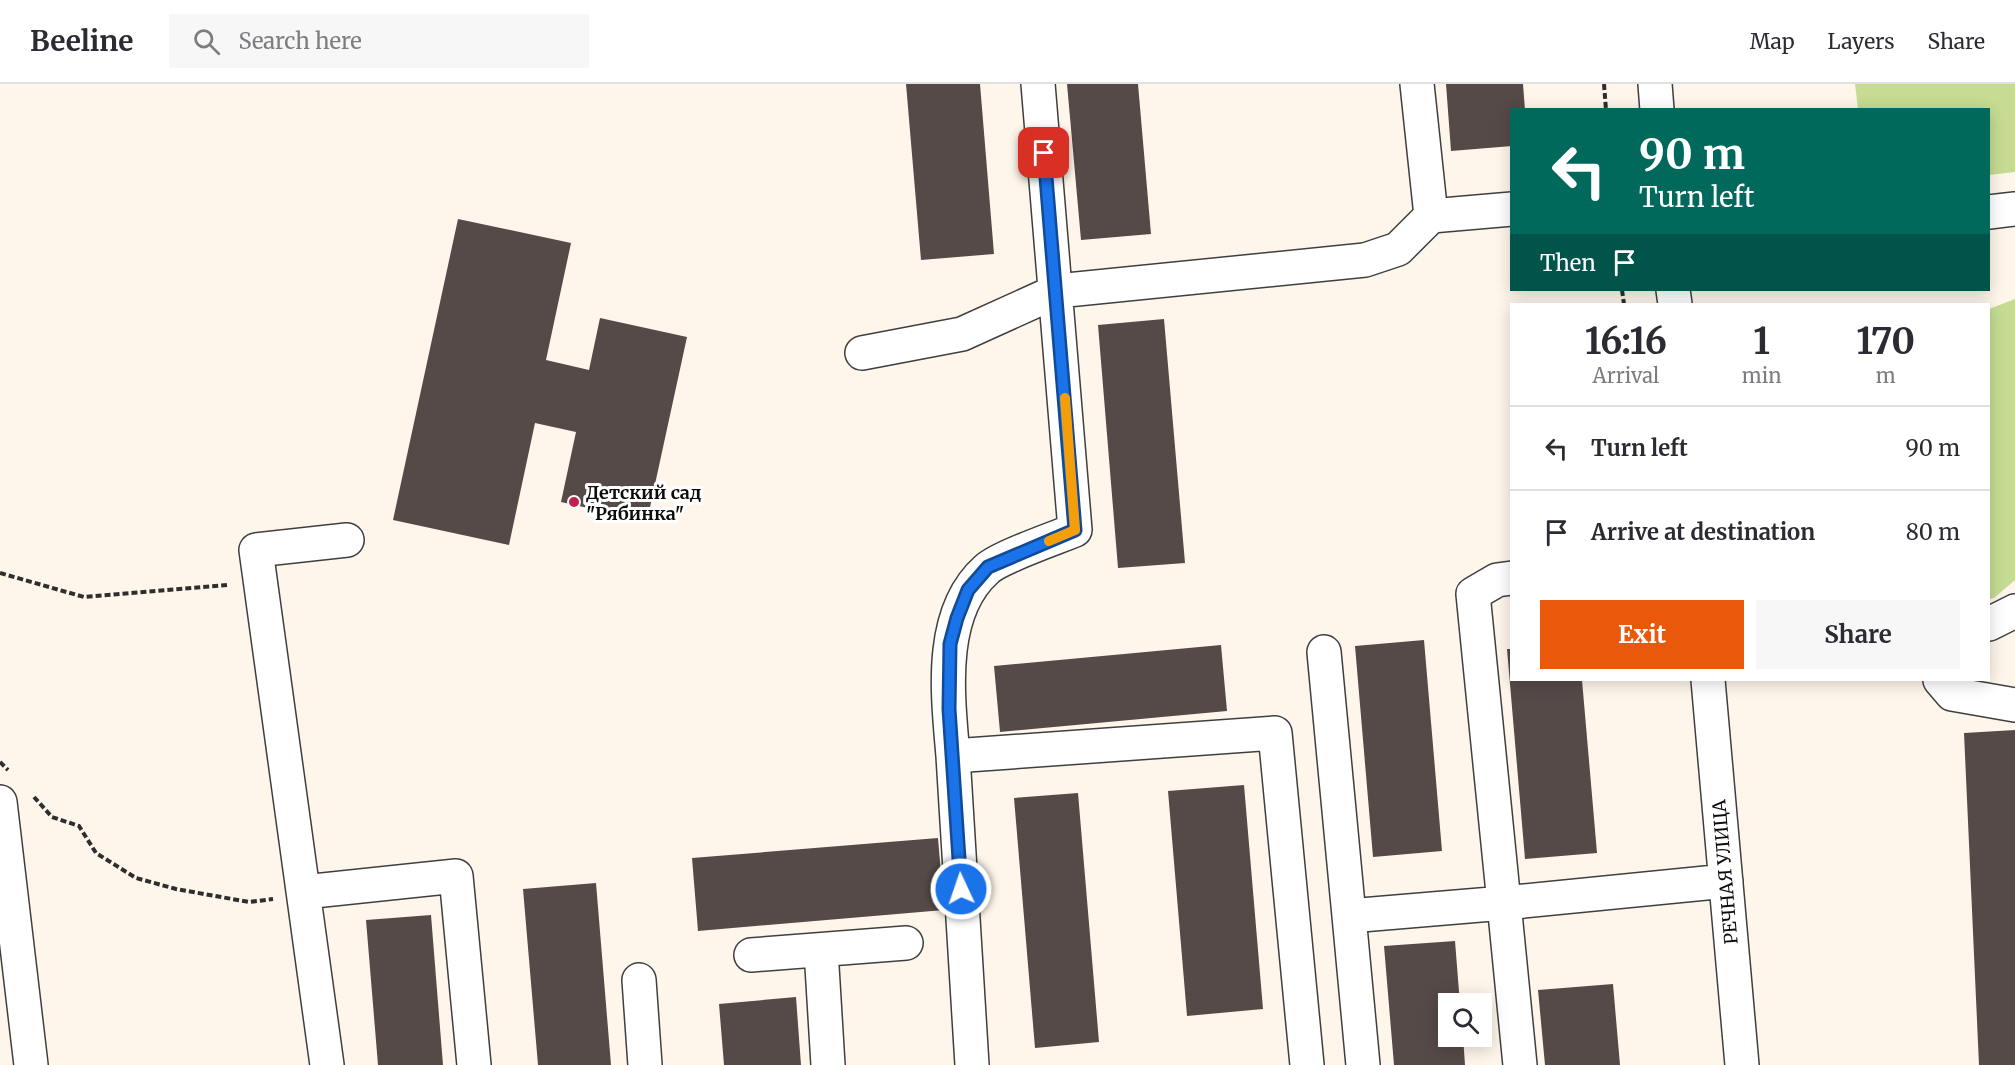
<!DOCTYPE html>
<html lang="en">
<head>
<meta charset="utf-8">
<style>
  :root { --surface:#fff; --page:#f7f7f7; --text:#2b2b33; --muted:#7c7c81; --line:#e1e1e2; --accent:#ea580c }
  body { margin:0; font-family:Merriweather,serif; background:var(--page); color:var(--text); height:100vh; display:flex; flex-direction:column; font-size:22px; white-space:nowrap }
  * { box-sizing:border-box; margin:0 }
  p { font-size:20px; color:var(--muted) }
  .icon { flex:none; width:33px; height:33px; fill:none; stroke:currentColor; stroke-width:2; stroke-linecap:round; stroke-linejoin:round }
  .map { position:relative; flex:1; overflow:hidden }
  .side { position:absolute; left:1510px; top:219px; width:480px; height:378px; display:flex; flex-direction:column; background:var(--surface); border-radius:0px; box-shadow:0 3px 15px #0003 }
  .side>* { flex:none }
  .guide { position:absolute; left:1510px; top:24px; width:480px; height:183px; border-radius:0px; box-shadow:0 3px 15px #0003; background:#00695c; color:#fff; overflow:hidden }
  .buttons { position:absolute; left:1438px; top:909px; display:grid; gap:12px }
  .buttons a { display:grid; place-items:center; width:54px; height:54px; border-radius:0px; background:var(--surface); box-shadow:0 3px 15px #0003; font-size:30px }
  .pin { position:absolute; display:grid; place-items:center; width:51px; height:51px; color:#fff; margin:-26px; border-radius:12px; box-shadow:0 3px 9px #0006 }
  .me { position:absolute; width:66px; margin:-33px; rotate:357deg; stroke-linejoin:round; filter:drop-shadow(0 0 4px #0008) }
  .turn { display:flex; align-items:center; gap:21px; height:126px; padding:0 30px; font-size:27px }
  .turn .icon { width:78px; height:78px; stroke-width:2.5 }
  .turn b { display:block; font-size:42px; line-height:51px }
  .then { display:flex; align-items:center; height:57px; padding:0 30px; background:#0003; gap:12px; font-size:22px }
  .eta { display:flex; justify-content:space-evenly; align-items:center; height:102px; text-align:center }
  .eta b { font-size:36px; font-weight:700; line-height:42px }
  .button { display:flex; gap:12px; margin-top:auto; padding:12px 30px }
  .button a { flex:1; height:69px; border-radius:0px; background:var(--accent); color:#fff; font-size:24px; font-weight:700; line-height:69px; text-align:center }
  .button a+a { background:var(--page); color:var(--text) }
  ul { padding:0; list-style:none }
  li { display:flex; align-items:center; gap:18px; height:84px; padding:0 30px; border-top:2px solid var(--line) }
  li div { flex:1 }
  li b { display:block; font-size:22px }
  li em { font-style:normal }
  header { display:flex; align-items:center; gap:36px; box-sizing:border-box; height:84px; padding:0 30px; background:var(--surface); border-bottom:2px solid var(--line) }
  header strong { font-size:28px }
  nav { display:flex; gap:33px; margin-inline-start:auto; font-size:21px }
  .search { width:420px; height:54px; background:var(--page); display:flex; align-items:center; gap:15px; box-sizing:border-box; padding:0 21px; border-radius:0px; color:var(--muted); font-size:22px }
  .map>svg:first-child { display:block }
  .forest { fill:#c6dc92 }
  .building { fill:#554a48 }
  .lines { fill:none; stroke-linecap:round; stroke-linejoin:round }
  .minor-casing { stroke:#3f3f3f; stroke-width:36 }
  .path { stroke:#2e2e2e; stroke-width:4; stroke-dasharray:6 3; stroke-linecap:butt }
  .minor { stroke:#fff; stroke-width:33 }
  .route-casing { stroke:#114b97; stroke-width:15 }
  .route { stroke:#1a73e8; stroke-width:10 }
  .slow { stroke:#f59e0b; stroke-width:10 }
  .poi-dot { fill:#c21e4e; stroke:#fff; stroke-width:2 }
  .labels { text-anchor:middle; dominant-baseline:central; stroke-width:6; stroke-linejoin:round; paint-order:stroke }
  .poi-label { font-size:18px; font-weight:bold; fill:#0c0c0c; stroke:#fff; text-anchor:start }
  .street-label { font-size:18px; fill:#0c0c0c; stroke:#fff }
</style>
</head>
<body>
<header>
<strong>Beeline</strong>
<div class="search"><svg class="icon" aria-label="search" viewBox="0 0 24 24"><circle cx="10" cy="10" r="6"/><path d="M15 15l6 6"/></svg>Search here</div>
<nav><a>Map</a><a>Layers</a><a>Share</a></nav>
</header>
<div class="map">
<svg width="2015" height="981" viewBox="0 0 2015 981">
  <rect width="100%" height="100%" fill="#fff6eb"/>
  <path class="forest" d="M1855,0H2015V88L1989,91V26L1858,25Z
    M2015,215V496L1994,514L1989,515V225Z"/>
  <path class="building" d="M906,0H980L994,170L921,176Z
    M1067,0H1138L1151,150L1081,156Z
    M1446,0H1523L1525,26H1512V62L1451,67Z
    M458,135L571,159L546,276L589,286L600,234L687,253L647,437L561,418L576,348L535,339L509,461L393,436Z
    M1164,235L1185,479L1118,484L1098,241Z
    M1424,556L1442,767L1373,773L1355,562Z
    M1221,561L1227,627L1000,648L994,582Z
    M1507,565H1512V596H1582L1597,769L1525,775Z
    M2015,646V981H1979L1964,649Z
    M1244,701L1263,925L1187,932L1168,707Z
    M1078,709L1099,958L1035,964L1014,714Z
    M938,754L944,826L698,847L692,774Z
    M596,799L611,981H538L523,805Z
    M431,831L443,981H378L366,836Z
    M1455,857L1460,920H1449V952H1463L1465,981H1394L1384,862Z
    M1613,900L1620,981H1545L1538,906Z
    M796,913L801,981H724L719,920Z"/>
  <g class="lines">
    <defs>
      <path id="minor" d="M1038,0L1075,446C1056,454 1000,473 987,485C937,529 948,613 953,672L1275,649L1307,981
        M1417,0L1431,132L1512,125
        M1655,0L1657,26
        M1989,128L2015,125
        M1673,206L1675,220
        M862,269L962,250L1057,207L1365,176L1398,165L1431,132
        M1512,494L1497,496L1473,510L1504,819L1726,797
        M1989,540L2015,527
        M1324,568L1349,832L1504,819L1520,981
        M1708,596L1742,981
        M1940,596L1952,610L2015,621
        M953,672L972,981
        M0,718L31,981
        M304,808L456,792L474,981
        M1349,832L1363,981
        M821,866L828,981
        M751,871L906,859
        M639,896L645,981
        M327,981L256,466L347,456"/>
    </defs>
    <use href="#minor" class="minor-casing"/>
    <path class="path" d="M1604,0L1606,26
      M1622,206L1624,220
      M0,489L84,513L227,501
      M0,678L8,686
      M34,713L52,733L79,742L96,769L136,794L176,805L249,818L273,815"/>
    <use href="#minor" class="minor"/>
  </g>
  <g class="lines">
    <defs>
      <path id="route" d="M961,805L949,625L950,560L957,534L968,506L988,483L1075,446L1044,69"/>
    </defs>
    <use href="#route" class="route-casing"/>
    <use href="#route" class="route"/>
    <path class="slow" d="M1049,457L1075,446L1065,314"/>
  </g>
  <circle class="poi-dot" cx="574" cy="418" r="6"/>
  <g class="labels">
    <g class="poi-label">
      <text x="586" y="408">Детский сад<tspan x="586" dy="21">"Рябинка"</tspan></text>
    </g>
    <g class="street-label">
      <text transform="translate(1725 788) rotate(-95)">РЕЧНАЯ УЛИЦА</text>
    </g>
  </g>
</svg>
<div class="buttons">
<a><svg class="icon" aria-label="search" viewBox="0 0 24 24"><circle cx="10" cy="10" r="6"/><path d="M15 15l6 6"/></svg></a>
</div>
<div class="pin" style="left:1044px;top:69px;background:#d93025"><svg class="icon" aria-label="arrive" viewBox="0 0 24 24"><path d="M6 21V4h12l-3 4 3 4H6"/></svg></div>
<svg class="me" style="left:961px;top:805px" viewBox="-20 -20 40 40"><circle r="17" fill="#1a73e8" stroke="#fff" stroke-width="3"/><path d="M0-11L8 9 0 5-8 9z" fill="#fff"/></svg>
<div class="guide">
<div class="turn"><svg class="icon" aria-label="left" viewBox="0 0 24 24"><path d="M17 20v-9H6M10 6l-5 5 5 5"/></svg><div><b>90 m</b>Turn left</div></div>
<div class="then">Then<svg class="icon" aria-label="arrive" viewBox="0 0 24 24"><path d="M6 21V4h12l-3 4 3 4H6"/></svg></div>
</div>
<section class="side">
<div class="eta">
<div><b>16:16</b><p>Arrival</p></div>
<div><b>1</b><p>min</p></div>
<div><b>170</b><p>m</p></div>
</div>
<ul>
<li><svg class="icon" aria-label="left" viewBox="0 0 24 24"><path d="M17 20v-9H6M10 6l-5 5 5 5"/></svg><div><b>Turn left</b></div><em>90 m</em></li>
<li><svg class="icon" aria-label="arrive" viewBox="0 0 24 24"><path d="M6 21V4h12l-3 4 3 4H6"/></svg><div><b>Arrive at destination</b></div><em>80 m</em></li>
</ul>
<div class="button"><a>Exit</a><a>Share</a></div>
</section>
</div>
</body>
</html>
